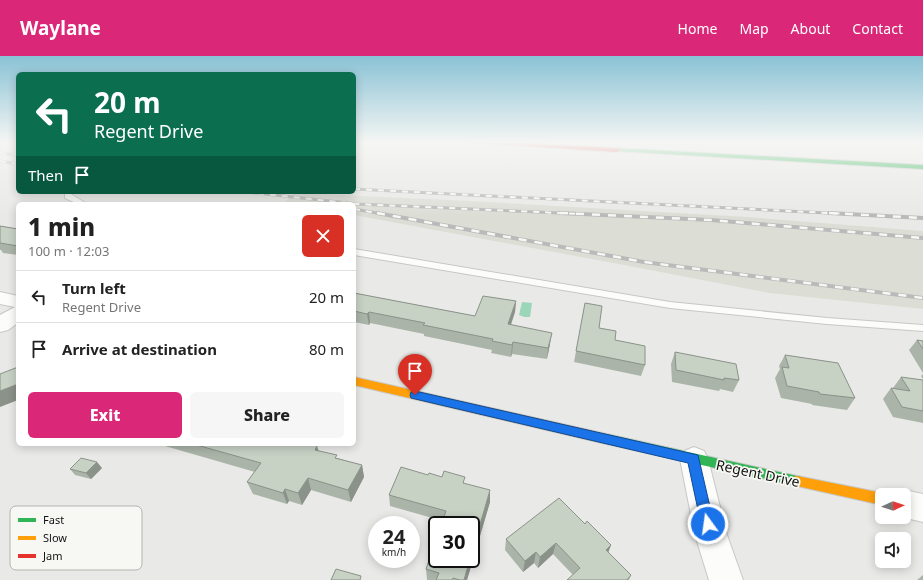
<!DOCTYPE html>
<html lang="en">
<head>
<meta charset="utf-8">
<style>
  :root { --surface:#fff; --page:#f6f6f6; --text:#222; --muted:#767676; --line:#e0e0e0; --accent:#db2777 }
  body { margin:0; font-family:"Noto Sans",sans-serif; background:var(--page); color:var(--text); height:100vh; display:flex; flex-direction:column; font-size:15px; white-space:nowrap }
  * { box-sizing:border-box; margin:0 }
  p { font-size:13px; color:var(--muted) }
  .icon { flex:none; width:22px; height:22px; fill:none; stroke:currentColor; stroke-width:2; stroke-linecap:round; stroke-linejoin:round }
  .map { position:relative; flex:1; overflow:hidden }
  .details { position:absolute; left:16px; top:146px; width:340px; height:244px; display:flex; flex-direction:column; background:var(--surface); border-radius:6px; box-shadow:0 2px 10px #0003 }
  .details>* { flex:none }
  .guide { position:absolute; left:16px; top:16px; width:340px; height:122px; border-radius:6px; box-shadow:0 2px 10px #0003; background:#0b6e4f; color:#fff; overflow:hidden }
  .needle { width:26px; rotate:87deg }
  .controls { position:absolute; left:875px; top:432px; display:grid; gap:8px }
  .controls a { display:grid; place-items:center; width:36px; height:36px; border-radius:6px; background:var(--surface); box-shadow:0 2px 10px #0003; font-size:20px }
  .speed { position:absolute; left:368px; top:460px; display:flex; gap:8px; font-size:20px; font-weight:700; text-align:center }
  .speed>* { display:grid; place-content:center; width:52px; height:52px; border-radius:50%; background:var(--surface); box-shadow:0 2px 10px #0003; line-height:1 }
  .speed small { font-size:10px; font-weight:400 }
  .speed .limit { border:2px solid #111; border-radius:6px; background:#fff; color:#111 }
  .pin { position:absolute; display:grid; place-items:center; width:34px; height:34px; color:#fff; margin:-41px -17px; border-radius:50% 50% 50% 0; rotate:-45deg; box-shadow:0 0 4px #0007 }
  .pin .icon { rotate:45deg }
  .me { position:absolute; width:44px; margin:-22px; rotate:346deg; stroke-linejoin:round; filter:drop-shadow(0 0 3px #0008) }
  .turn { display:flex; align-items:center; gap:14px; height:84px; padding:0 12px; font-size:18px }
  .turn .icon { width:52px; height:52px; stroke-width:2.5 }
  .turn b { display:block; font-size:28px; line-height:34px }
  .then { display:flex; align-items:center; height:38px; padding:0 12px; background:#0003; gap:8px; font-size:15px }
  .round { display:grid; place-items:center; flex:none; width:42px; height:42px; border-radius:6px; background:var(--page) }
  .summary { display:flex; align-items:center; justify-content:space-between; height:68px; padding:0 12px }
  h1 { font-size:24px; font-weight:800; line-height:30px }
  .button { display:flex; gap:8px; margin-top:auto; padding:8px 12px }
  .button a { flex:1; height:46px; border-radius:6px; background:var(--accent); color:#fff; font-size:16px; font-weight:800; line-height:46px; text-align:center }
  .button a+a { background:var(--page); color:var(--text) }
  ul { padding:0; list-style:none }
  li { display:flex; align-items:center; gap:12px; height:52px; padding:0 12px; border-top:1px solid var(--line) }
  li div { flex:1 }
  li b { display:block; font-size:15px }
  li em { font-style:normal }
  header { display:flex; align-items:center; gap:24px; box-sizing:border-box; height:56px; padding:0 20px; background:var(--accent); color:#fff }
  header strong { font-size:19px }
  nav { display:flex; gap:22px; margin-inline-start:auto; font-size:14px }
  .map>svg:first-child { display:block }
  .built { fill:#dcded6 }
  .water { fill:#9bd6b9 }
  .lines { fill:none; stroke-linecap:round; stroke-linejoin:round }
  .lane-casing { stroke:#c7c8c6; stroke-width:2 }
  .street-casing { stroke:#c7c8c6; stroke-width:2 }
  .fast-casing { stroke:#c7c8c6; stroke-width:2 }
  .slow-casing { stroke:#c7c8c6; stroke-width:2 }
  .jam-casing { stroke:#c7c8c6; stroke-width:2 }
  .lane { fill:#fcfcfb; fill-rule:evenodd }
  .street { fill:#fcfcfb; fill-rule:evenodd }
  .fast { fill:#30b455; fill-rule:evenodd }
  .slow { fill:#ff9f0a; fill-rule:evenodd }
  .jam { fill:#e5322d; fill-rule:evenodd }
  .rail-far1-casing { stroke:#bababa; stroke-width:3 }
  .rail-casing { stroke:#bababa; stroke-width:4 }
  .rail-far1 { stroke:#f7f8f3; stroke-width:2; stroke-dasharray:6; stroke-linecap:butt }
  .rail { stroke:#f7f8f3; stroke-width:2.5; stroke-dasharray:8; stroke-linecap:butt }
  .wall { fill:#abb4a9 }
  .shaded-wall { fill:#8b9289 }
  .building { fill:#c7d1c4; stroke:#8b9289 }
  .route { fill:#1a73e8; stroke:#114b97 }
  .labels { text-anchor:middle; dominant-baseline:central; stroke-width:3.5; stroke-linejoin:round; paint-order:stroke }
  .near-street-label { font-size:14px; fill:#131412; stroke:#f7f8f3 }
  .key { fill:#f7f8f3; stroke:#b3b4b0; stroke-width:1 }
  .key-label { font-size:11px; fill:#131412 }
</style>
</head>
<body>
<header>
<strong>Waylane</strong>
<nav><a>Home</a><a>Map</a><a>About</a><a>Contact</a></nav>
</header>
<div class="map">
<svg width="923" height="524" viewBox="0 0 923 524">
  <rect width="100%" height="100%" fill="#e9eae7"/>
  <path class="built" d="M294,137L471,145L747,161L923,175V253L769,237L624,209L354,159V148H297L285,146Z"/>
  <path class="water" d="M522,246L532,247L530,261H524L519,259Z"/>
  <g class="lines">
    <defs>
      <path id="lane" d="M65,138H71L87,148H78L65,142Z
        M354,193L670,246L827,262L923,269V275L827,268L670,252L354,199Z"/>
      <path id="street" d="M0,236L18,240V267L8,274L0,276V259L15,251L0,248Z
        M694,391L704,395L708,403L727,479L743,524H709L695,479L680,403L684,395Z
        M904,434L923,438V466L902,461H904V439H893Z"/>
      <path id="fast" d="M617,92L923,109V113L615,95V93Z
        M602,377L797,420L801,421L803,425L801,429L797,430L602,387L598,385L596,382L598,379Z"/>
      <path id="slow" d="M354,321L602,377L606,379L608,382L606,385L602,387L354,329Z
        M797,420L882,437L887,439H882V449L797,430L793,429L791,425L793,421Z"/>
      <path id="jam" d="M459,86H501L617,92L620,94L617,96Z"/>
    </defs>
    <use href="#lane" class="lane-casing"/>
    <use href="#street" class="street-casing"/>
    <use href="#fast" class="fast-casing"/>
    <use href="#slow" class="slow-casing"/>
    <use href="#jam" class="jam-casing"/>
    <use href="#lane" class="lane"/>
    <use href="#street" class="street"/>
    <use href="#fast" class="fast"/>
    <use href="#slow" class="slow"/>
    <use href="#jam" class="jam"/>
    <defs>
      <path id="rail-far1" d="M0,97L18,99
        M0,105L18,108
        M354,133L848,158
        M246,136L357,148L582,158
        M354,153L382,158"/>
      <path id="rail" d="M377,157L644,206L923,242
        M560,157L711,164L923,182
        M829,157L923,162"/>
    </defs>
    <use href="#rail-far1" class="rail-far1-casing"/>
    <use href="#rail" class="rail-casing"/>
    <use href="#rail-far1" class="rail-far1"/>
    <use href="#rail" class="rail"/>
  </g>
  <path class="wall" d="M0,170L18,173V199L3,197L1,194H0Z
    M354,237L475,260L516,245L515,256L511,269L550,288L547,303L512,298L511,301L491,297L492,294L424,280V278L370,267L369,269L354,266Z
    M585,247L599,272L645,309L641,320L574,306Z
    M917,284L923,285V317L909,294Z
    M675,296L739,324L733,336L720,333L719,335L672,326L671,308Z
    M785,299L855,342L847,354L812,349V348L781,342L775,322L780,313L779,310Z
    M923,318V323L921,320Z
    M901,321L923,324V367L893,361L883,343L891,332L894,333L893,332Z
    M164,388H310L319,395L337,402L362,409L364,421L351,446L311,434L302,449L289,445L287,448L253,438L247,426L255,416L165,390Z
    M102,412L91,423L75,419L70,413Z
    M428,419L465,427L490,446L467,524H427L426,513L443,465L390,450L389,439Z
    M585,468L611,489L608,496L631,519L629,524H567L573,519L553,498L538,512L534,507L523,516L505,494L506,483Z
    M923,519V524H917Z"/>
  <path class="shaded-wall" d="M516,245L515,256L507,279L508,268Z
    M369,256L370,267L369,269L367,258Z
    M552,277L550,288L547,303L548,292Z
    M513,286L512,298L511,301L512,289Z
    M18,328V344L0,351V335Z
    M317,390L321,402L315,394Z
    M97,406L102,412L91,423L86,417Z
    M362,409L364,421L351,446L348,434Z
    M308,422L311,434L302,449L298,437Z
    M285,433L289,445L287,448L283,437Z
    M490,434V446L467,524H464L470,503H471V500Z
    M556,487L553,498L538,512L540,501Z
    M611,489L607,500L606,494Z
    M536,496L534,507L523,516L525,505Z"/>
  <path class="building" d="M0,170L18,173V190L0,187Z
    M354,237L475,260L483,240L516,245L508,268L552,277L548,292L513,286L512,289L492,285L493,283L423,269L425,267L369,256L367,258L354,255Z
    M585,247L602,250L599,272L616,275L615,284L645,290V309L576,295Z
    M917,284L923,285V293Z
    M675,296L736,308L739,324L724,322V324L676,314Z
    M785,299L838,307L855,342L820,338L819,336L787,330L782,311L789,312Z
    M18,311V328L0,335V318Z
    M901,321L923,324V355L902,351L891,332L910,335Z
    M193,388H310L317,390L315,394L337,399L335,402L362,409L348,434L308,422L298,437L285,433L283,437L247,426L261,407Z
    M81,402L97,406L86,417L70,413Z
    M401,411L428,419L429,417L442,421L444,415L465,421L463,427L490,434L471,500V469H441L446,455L389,439Z
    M559,442L585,468L587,465L611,489L606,494L631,519L627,524H567L580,512L556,487L540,501L536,496L525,505L506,483Z
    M437,482V503H470L464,524H460L453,522L452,524H436L439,517L426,513Z
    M336,513L361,520L360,524H331Z"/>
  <linearGradient id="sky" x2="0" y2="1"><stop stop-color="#89c2d5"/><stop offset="0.54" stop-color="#f5f6f4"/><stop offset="1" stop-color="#f5f6f4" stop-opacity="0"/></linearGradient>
  <rect width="923" height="160" fill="url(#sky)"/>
  <path class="route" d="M415,335L698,399L714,468L713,472L708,474L703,472L701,468L688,407L411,342L410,339L411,336Z"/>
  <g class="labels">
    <g class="near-street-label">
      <text transform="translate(758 417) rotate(12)">Regent Drive</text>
    </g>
  </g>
  <rect x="10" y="450" width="132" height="64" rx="6" class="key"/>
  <rect x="18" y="462" width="18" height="4" fill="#30b455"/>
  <rect x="18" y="480" width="18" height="4" fill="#ff9f0a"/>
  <rect x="18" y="498" width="18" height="4" fill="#e5322d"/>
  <g class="key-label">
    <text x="43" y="468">Fast</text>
    <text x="43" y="486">Slow</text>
    <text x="43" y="504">Jam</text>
  </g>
</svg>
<div class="controls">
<a><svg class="needle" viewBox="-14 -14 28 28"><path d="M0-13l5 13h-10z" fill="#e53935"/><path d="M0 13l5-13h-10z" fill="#767676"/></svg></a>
<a><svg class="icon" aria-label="sound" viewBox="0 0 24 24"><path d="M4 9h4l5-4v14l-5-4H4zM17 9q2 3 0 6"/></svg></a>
</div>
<div class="speed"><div>24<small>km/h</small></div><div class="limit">30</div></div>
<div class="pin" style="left:415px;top:339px;background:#d93025"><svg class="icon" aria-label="arrive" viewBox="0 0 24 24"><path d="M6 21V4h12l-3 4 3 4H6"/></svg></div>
<svg class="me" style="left:708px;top:468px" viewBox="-20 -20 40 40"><circle r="17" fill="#1a73e8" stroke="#fff" stroke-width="3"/><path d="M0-11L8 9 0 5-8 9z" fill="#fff"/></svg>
<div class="guide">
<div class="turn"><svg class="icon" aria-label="left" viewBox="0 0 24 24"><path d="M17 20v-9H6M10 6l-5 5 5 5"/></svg><div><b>20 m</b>Regent Drive</div></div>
<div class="then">Then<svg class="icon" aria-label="arrive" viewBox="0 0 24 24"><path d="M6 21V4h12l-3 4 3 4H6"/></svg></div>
</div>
<section class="details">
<div class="summary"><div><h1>1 min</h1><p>100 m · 12:03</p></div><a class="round" style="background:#d93025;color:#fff"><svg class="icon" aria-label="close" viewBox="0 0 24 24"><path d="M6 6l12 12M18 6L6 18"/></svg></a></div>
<ul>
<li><svg class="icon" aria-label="left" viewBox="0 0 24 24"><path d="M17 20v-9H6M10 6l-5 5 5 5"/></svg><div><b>Turn left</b><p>Regent Drive</p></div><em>20 m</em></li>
<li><svg class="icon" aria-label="arrive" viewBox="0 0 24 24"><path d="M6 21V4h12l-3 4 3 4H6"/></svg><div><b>Arrive at destination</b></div><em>80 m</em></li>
</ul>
<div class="button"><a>Exit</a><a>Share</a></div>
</section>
</div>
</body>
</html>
